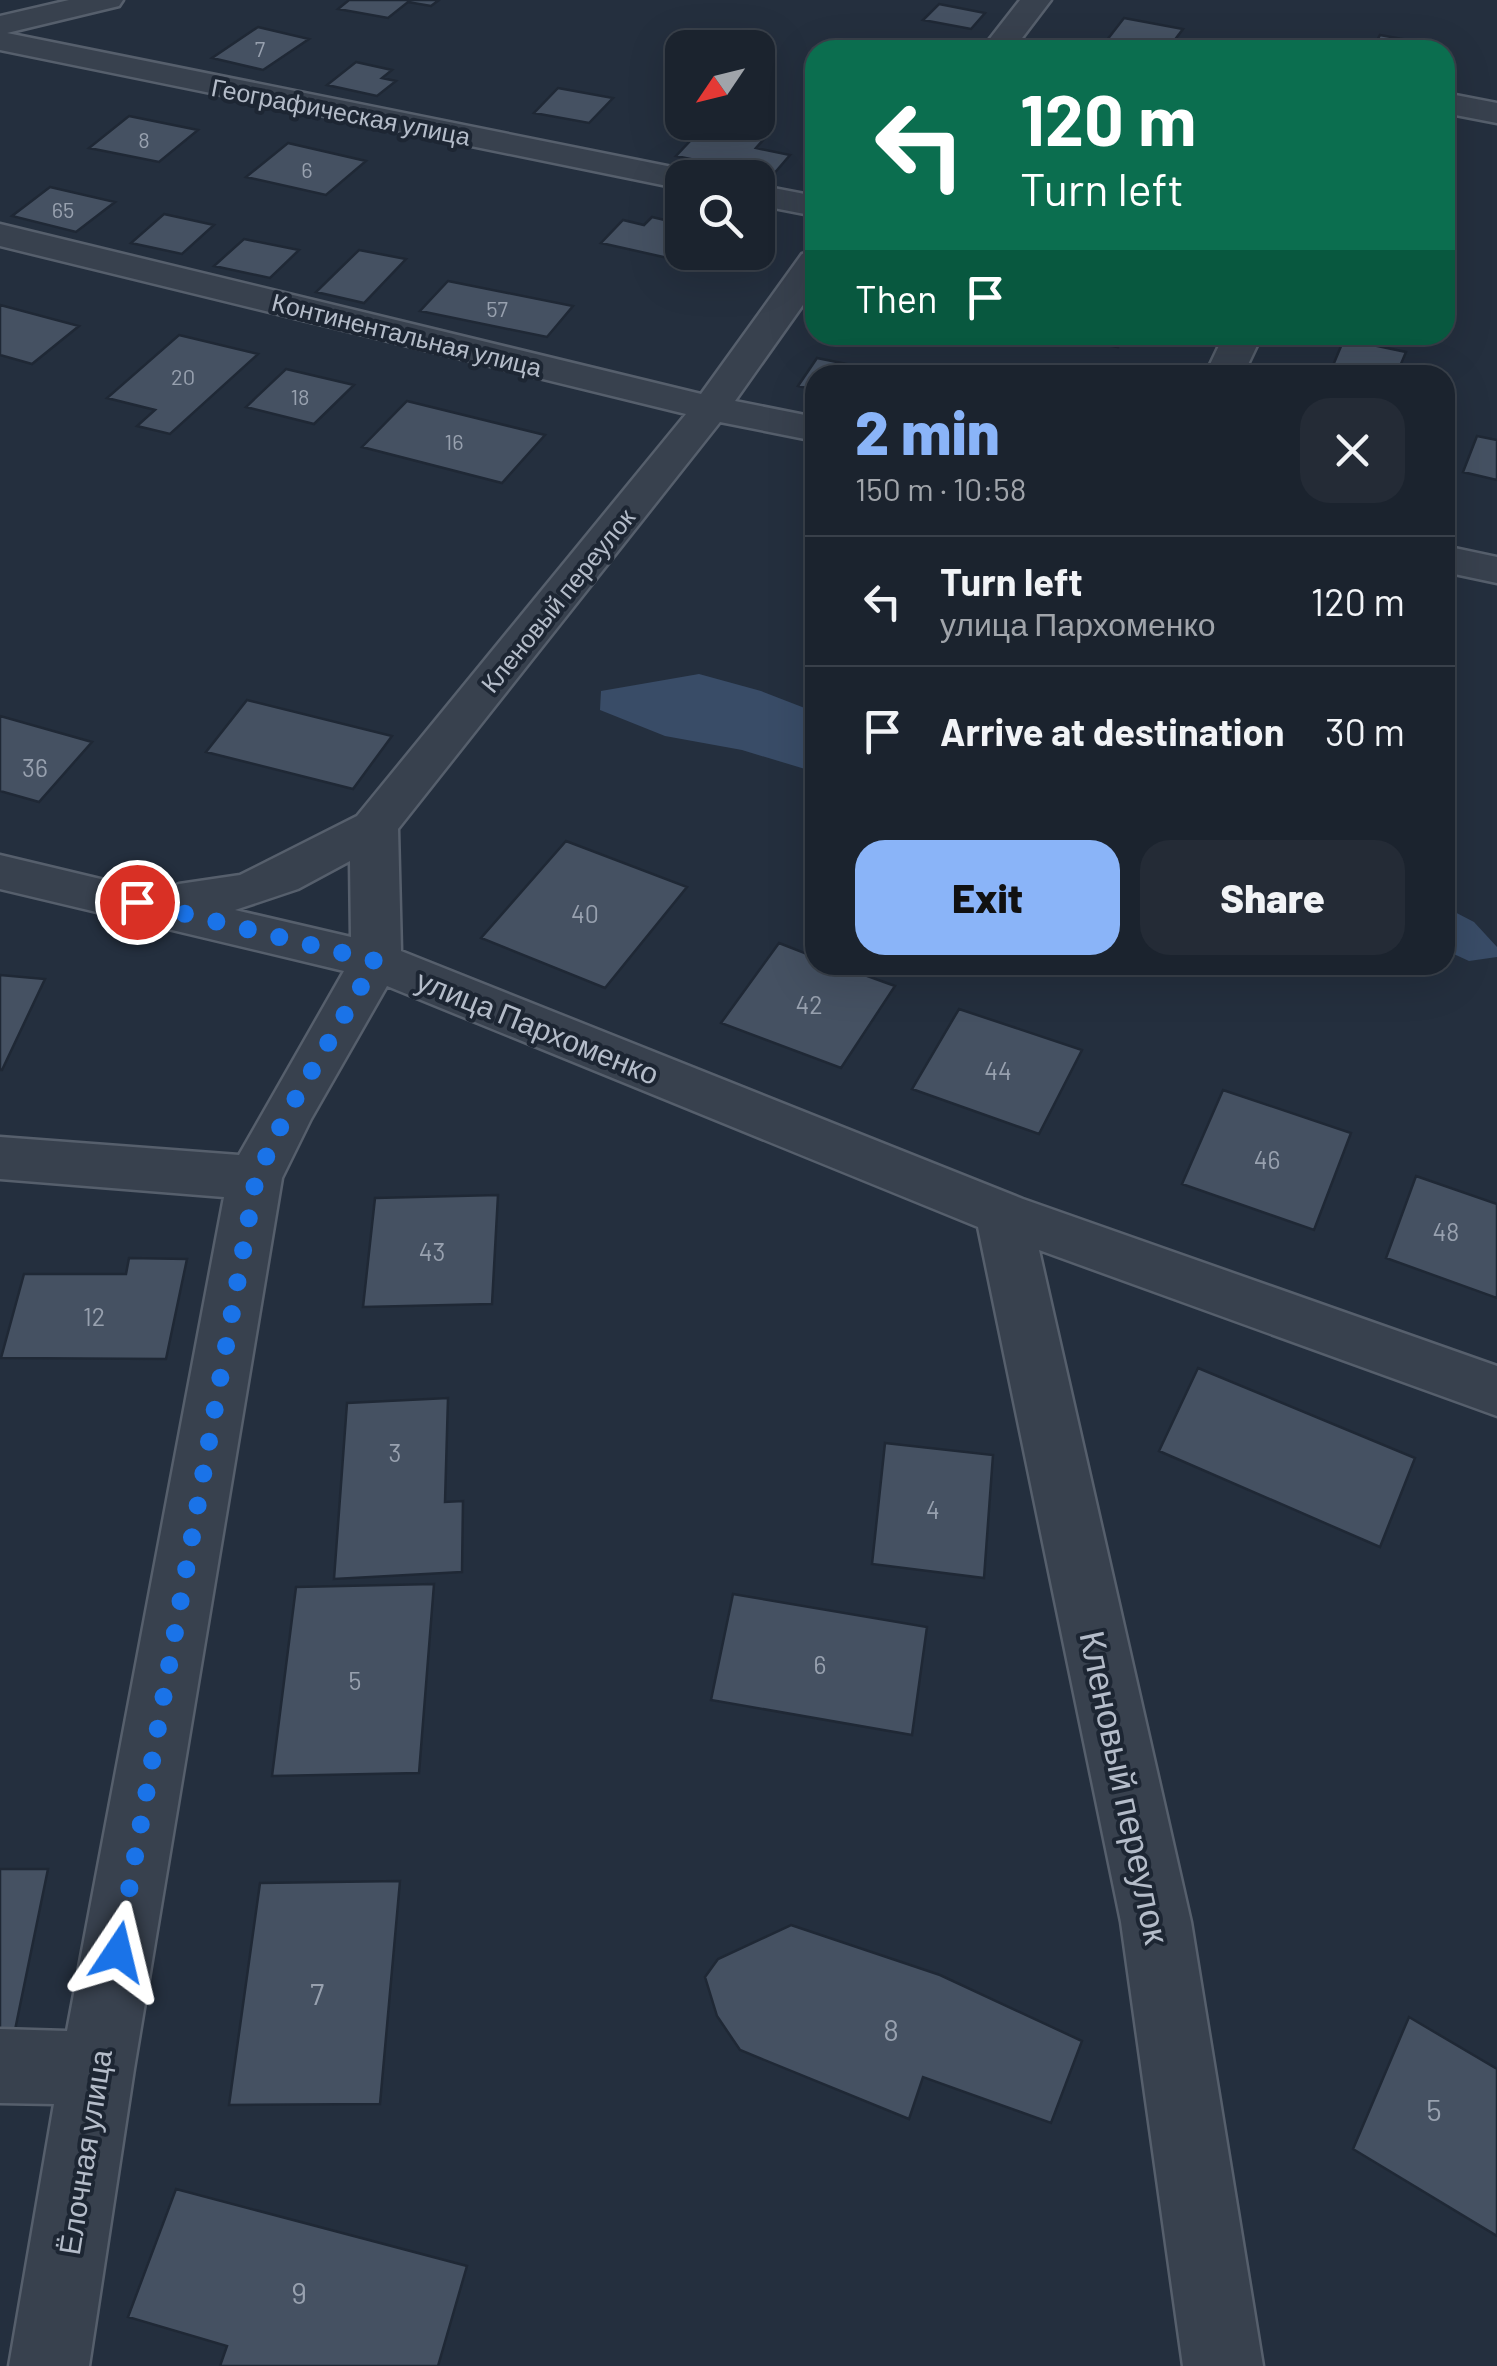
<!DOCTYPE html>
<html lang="en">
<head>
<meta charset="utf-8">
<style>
  :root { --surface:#1b232e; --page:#242b36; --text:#f1f3f6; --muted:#a0a4aa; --line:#39404a; --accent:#8ab4f8 }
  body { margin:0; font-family:Barlow,sans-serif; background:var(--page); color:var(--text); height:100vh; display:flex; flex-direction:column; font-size:38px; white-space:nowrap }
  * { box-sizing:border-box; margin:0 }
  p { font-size:32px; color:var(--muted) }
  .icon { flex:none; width:55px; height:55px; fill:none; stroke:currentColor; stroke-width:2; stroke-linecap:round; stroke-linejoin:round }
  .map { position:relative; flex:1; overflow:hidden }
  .side { position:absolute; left:805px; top:365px; width:650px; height:610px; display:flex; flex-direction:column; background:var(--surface); border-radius:30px; box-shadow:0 10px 40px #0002,0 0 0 2px var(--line) }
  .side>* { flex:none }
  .guide { position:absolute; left:805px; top:40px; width:650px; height:305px; border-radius:30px; box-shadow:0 10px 40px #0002,0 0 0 2px var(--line); background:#0b6e4f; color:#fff; overflow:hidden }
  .needle { width:65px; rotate:235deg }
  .controls { position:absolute; left:665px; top:30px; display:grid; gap:20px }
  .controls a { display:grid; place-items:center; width:110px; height:110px; border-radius:20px; background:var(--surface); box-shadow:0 10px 40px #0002,0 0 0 2px var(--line); font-size:50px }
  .pin { position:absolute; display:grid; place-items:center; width:85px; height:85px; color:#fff; margin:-42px; border:5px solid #fff; border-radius:50%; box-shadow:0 2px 10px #0007 }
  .me { position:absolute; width:110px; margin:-55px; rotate:10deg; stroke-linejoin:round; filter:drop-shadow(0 0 8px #0008) }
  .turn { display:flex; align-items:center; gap:35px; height:210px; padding:0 50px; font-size:45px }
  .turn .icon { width:130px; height:130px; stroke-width:2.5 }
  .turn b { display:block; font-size:70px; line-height:85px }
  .then { display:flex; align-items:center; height:95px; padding:0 50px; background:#0003; gap:20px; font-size:38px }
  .round { display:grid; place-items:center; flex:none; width:105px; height:105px; border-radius:30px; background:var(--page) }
  .headline { display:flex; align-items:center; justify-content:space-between; height:170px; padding:0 50px }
  h1 { font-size:60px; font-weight:800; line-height:75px; color:var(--accent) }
  .cta { display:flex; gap:20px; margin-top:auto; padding:20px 50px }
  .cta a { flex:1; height:115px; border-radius:30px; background:var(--accent); color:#111; font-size:40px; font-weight:800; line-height:115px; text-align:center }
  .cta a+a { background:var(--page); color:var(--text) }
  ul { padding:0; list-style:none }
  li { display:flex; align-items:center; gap:30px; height:130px; padding:0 50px; border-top:2px solid var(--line) }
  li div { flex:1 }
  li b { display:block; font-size:38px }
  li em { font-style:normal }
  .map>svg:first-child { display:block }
  .water { fill:#394c67 }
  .building { fill:#455162; stroke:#1f2835; stroke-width:2.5 }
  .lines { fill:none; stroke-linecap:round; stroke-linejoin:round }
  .minor-casing { stroke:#565f6c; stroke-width:5 }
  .minor { fill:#38414e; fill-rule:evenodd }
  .route { stroke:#1a73e8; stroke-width:18; stroke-dasharray:0 32.4 }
  .labels { text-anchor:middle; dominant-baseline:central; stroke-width:8; stroke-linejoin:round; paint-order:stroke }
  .far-number-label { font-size:22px; fill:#98a1af }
  .far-street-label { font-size:25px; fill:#b4bcc9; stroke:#1d2633 }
  .number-label { font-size:25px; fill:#98a1af }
  .street-label { font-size:30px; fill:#b4bcc9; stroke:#1d2633 }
  .near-number-label { font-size:30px; fill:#98a1af }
  .near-street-label { font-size:35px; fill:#b4bcc9; stroke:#1d2633 }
</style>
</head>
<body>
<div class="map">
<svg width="1497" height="2366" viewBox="0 0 1497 2366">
  <rect width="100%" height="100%" fill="#242f3e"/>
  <path class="water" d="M699,674L761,691L815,712V772L742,750L665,736L600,710L601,691Z
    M1445,907L1474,922L1497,947V957L1469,961L1445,950Z"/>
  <path class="building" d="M349,0H439L431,6L408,2L388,18L338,9Z
    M939,4L985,13L971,29L923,20Z
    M1124,18L1183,29L1167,50L1100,49Z
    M258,27L309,39L263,70L212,58Z
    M711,30L739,38L726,48L686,47Z
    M1380,35L1440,46L1438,50H1372Z
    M356,62L392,70L382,78L396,81L377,96L327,85Z
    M558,88L613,98L589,123L534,113Z
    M129,116L198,130L159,162L89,148Z
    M708,122H734L772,130L756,148L790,155L772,176L676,156Z
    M288,143L366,161L326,195L246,177Z
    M50,187L115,202L76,232L12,216Z
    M164,214L214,225L182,254L131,243Z
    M652,217L682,224V252H721L708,267L601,243L623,220L644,225Z
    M244,239L299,250L270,278L214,266Z
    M359,250L406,259L364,303L316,292Z
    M448,281L573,306L547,337L420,311Z
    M0,305L79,326L32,364L0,355Z
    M179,335L258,354L170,434L137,426L155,410L107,398Z
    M1049,335H1123L1118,347Z
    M1344,339L1406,352L1398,371L1419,375H1329Z
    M817,358L901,375H815V390L798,386Z
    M286,369L354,385L314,424L246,407Z
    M407,401L545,435L502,483L362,447Z
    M1477,436L1497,440V480L1463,472Z
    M247,700L392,736L353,789L206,752Z
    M0,716L92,742L39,802L0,791Z
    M566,841L687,887L605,988L481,938Z
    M779,943L815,957V965H837L895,986L841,1068L721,1023Z
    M0,975L45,979L2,1070H0Z
    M959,1009L1082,1050L1039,1134L912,1089Z
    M1223,1090L1351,1133L1314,1230L1182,1184Z
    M1416,1176L1497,1204V1298L1386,1258Z
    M498,1195L492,1304L363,1307L375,1198Z
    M129,1258L187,1259L166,1359L1,1358L24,1274H126Z
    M1198,1368L1415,1458L1380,1547L1159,1451Z
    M448,1398L445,1502L463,1501L462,1572L334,1579L347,1403Z
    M885,1443L993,1455L984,1578L872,1564Z
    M434,1584L419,1773L272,1776L296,1587Z
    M733,1594L927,1627L912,1735L711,1700Z
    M0,1869H48L15,2030H0Z
    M400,1881L380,2104L229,2105L260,1883Z
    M791,1925L940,1975L1082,2041L1051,2123L923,2077L909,2119L740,2050L717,2016L705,1977L718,1959Z
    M1409,2017L1497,2069V2236L1353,2149Z
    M176,2189L467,2266L438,2366H220L227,2346L128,2317Z"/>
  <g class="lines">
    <defs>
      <path id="minor" d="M69,0H123L119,6L7,33L682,169L694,172L698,178H682V189L0,50V16Z
        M1020,0H1051L1013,50H981Z
        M1445,93L1497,103V123L1445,113Z
        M758,185L815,196V216L758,205Z
        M0,224L701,394L802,254L815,251V288L735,401L815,417V441L720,422L398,829L401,951L1023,1199L1497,1366V1416L1039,1250L1191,1922L1263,2366H1183L1121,1922L978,1227L387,986L311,1119L282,1178L134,2069L89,2366H9L54,2104L0,2103V2029L67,2031L224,1197L0,1179V1137L239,1155L344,971L0,889V855L159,893L179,884L240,875L357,816L686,414L0,246ZM350,861L351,937L235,910L298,889Z
        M1224,335H1262L1243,375H1205Z
        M1445,546L1497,557V583L1445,572Z"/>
    </defs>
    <use href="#minor" class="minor-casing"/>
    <use href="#minor" class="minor"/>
  </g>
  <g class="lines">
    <path class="route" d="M118,1952L256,1178L286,1115L376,961L137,902"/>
  </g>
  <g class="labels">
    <g class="far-number-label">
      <text x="260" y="48">7</text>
      <text x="144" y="139">8</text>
      <text x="307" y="169">6</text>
      <text x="63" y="209">65</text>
      <text x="497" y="308">57</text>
      <text x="183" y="376">20</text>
      <text x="300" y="396">18</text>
      <text x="454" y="441">16</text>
    </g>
    <g class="far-street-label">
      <text transform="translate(341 111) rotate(11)">Географическая улица</text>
      <text transform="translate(407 334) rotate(14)">Континентальная улица</text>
      <text transform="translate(557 600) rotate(-51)">Кленовый переулок</text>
    </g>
    <g class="number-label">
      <text x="35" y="767">36</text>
      <text x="585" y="913">40</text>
      <text x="809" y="1004">42</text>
      <text x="998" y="1070">44</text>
      <text x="1267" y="1159">46</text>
      <text x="1446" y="1231">48</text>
      <text x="432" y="1251">43</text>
      <text x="94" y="1316">12</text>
      <text x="395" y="1452">3</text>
      <text x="933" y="1509">4</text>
      <text x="820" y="1664">6</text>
      <text x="355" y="1680">5</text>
    </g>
    <g class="street-label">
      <text transform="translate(538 1026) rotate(22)">улица Пархоменко</text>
      <text transform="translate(84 2152) rotate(-81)">Ёлочная улица</text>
    </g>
    <g class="near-number-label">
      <text x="317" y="1993">7</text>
      <text x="891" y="2029">8</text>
      <text x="1434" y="2109">5</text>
      <text x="299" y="2292">9</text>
    </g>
    <g class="near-street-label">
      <text transform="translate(1126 1787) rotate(78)">Кленовый переулок</text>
    </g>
  </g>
</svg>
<div class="controls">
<a><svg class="needle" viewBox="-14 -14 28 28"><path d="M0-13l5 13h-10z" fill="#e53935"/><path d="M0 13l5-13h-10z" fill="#a0a4aa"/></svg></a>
<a><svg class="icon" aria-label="search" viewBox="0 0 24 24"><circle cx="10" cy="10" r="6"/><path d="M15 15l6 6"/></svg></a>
</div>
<div class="pin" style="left:137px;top:902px;background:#d93025"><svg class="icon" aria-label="arrive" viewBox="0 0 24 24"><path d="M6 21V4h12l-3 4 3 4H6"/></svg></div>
<svg class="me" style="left:118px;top:1952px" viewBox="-20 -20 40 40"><path d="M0-17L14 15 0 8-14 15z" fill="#1a73e8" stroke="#fff" stroke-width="4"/></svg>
<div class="guide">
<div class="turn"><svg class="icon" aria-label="left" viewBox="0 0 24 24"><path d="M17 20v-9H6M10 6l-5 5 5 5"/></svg><div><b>120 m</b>Turn left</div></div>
<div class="then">Then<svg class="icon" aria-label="arrive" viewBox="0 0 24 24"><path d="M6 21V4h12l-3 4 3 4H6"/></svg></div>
</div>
<section class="side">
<div class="headline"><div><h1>2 min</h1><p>150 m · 10:58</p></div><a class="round"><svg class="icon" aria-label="close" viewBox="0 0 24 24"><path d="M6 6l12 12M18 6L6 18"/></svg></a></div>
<ul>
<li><svg class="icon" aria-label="left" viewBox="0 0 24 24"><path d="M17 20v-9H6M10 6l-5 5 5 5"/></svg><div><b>Turn left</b><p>улица Пархоменко</p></div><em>120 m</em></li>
<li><svg class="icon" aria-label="arrive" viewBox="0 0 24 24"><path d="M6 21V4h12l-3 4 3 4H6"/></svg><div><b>Arrive at destination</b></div><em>30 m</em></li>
</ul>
<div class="cta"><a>Exit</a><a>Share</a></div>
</section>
</div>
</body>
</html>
